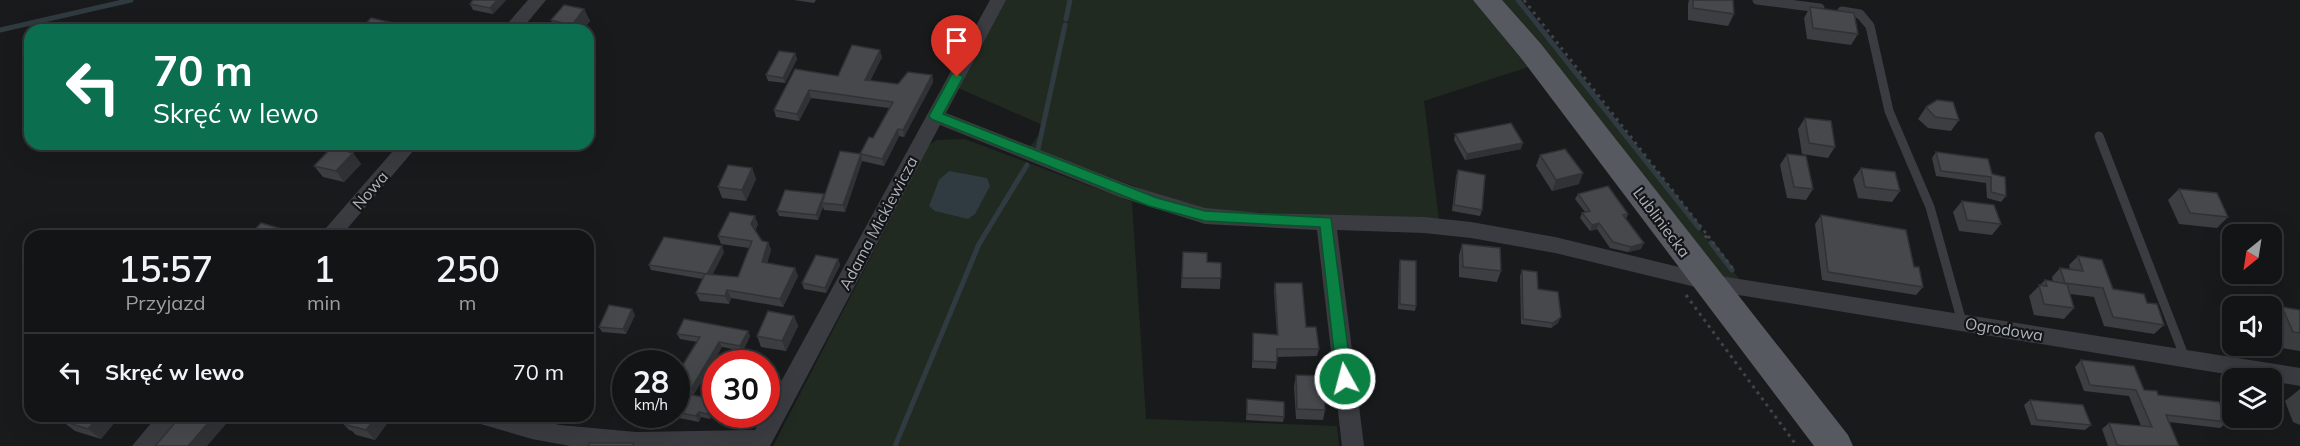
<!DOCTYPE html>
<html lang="pl">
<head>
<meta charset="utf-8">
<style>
  :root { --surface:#131415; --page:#202122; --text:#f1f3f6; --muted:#9d9ea0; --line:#323334 }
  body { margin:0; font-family:Mulish,sans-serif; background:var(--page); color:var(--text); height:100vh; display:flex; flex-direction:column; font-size:22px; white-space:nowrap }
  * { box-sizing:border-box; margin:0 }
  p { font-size:20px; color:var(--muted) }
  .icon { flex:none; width:33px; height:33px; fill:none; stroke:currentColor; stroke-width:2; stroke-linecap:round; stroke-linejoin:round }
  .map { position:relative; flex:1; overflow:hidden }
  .panel { position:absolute; left:24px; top:230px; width:570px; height:192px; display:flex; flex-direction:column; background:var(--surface); border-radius:18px; box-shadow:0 6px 24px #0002,0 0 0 2px var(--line) }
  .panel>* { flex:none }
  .hud { position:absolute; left:24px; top:24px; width:570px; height:126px; border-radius:18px; box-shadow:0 6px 24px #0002,0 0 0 2px var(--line); background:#0b6e4f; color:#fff; overflow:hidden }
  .needle { width:39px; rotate:210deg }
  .controls { position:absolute; left:2222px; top:224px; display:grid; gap:12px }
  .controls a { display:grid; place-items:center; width:60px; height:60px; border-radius:12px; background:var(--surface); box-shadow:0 6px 24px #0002,0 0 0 2px var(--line); font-size:30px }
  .speed { position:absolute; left:612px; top:350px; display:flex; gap:12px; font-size:30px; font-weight:700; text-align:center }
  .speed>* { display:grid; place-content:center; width:78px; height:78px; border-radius:50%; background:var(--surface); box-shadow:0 6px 24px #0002,0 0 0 2px var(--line); line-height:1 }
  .speed small { font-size:15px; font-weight:400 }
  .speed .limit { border:9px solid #d22; background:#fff; color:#111 }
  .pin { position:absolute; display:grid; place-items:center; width:51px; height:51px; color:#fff; margin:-62px -26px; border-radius:50% 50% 50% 0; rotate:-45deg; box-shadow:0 0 6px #0007 }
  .pin .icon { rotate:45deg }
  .me { position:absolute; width:66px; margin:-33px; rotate:353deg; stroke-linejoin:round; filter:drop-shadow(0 0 4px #0008) }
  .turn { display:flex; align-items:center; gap:21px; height:126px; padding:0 30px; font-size:27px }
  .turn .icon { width:78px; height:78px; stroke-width:2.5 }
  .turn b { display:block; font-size:42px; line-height:51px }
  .eta { display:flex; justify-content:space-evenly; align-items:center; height:102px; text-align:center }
  .eta b { font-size:36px; font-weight:600; line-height:42px }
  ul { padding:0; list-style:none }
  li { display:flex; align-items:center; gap:18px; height:78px; padding:0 30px; border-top:2px solid var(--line) }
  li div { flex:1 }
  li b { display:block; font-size:22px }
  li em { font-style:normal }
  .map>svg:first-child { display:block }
  .green { fill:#212a21 }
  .water { fill:#2f3b40 }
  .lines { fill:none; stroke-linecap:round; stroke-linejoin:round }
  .stream { stroke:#2f3b40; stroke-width:5 }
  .path { stroke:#404348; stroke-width:3; stroke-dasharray:3 4.5; stroke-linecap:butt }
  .service { stroke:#3a3c41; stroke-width:9 }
  .minor { fill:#3a3c41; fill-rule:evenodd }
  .primary { fill:#565960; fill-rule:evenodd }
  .wall { fill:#3c3e41 }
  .shaded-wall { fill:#313235 }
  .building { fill:#46484c; stroke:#313235; stroke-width:1.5 }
  .route { fill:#0b8043; stroke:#07532c; stroke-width:1.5 }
  .labels { text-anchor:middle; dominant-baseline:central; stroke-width:4.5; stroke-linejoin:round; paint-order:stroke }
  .street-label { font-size:16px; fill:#acb2bb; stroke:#141517 }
</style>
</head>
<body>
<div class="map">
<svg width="2300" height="446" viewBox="0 0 2300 446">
  <rect width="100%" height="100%" fill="#191a1c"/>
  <path class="green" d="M1003,0H1473L1531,66L1424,101L1439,220L1198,210L1030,147L1045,126L958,88Z
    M1501,0H1515L1741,281L1723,278Z
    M965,139L1132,202L1146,419L1337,426L1339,446H773L929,145L937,140Z"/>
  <path class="water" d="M949,171L987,178L990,186L975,214L968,219L935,211L929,206L939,180Z"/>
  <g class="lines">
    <path class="stream" d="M1518,0L1699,228
      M1066,19L1070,0
      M0,30L131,0
      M1038,149L1065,25
      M1711,243L1732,270
      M895,446L979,244L1027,165"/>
    <path class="path" d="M1524,0L1708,236L1704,237
      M1708,236L1734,270
      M1686,295L1797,446"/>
    <path class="service" d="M1757,0L1820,8
      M1842,11L1860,14L1870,26L1889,111L1930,207L1962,322
      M2099,136L2185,358"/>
    <path class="minor" d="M528,0H546L521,30H502Z
      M990,0H1006L946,113L1132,186L1205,208L1261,213L1424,217L1471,222L1555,237L1708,274L2300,368V386L2271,381V378H2250L1708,290L1555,253L1471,238L1424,233L1337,230L1364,446H1342L1317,230L1205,224L1119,197L940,125L770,446H570L532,439L477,423L474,416H516L560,425L636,432L755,430L764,414H766V409Z
      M399,144H419L341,236H319Z
      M157,416H181L157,446H132Z"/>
    <path class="primary" d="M1473,0H1502L1541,44L1848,435L1853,446H1814L1521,58Z"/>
  </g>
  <path class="wall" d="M506,0L493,14L473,10L470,4Z
    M794,0H816L814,3Z
    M1689,0H1733L1734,14L1728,26L1688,20V4Z
    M1810,7L1858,34L1851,45L1807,39L1804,18Z
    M584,9L590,21L582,30H556L551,20Z
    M795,53L797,59L785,83L768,81L766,75Z
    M882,57L870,81L898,84L932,75L933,82L904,137L899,136L884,166L862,161L845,212L824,210L823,207L818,220L779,216L777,211L824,194L825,195L873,138L889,108L811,98L799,121L776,117L774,110L795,69L838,76Z
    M1926,107L1959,120L1951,131L1928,128L1918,119Z
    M1805,118L1835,147L1828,158L1802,154L1798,129Z
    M1455,134L1521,149L1465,160L1454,140Z
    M1936,152L1992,174L2006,196L2001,202L1987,198L1986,183L1936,176L1932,158Z
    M353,153L361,164L344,182L323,177L314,166Z
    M1787,154L1813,189L1806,200L1787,198L1780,165Z
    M1540,155L1579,184L1552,191L1536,166Z
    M752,168L756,179L746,201L722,198L718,187Z
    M1861,168L1900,191L1892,202L1858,198L1853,179Z
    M1458,170L1482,210L1480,216L1452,211L1456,176Z
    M2179,189L2228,217L2217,228L2179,224L2168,200Z
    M1578,194L1628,214L1626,219L1641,249L1628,252L1610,248L1597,229L1590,231L1580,218L1582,213L1585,212L1575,199Z
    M1962,201L2001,224L1992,235L1959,231L1953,212Z
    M1821,215L1914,267L1923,287L1916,295L1822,280L1815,224Z
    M758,224L755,230L762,241L768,242L771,250L767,263L798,276L783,307L731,298L729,304L700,301L696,293L703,279L651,270L649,265L724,252L712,275L738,277L749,248L721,244L718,236Z
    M1462,244L1501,271L1497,282L1459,277V255Z
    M1183,252L1207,262L1221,263L1220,289L1181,288Z
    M2078,256L2113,289L2147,303L2164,325L2154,334L2104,326L2094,297L2070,294L2074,308L2064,319L2034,315L2029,296L2045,280L2053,282L2052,277L2060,268L2070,269L2069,265Z
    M838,259L840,265L826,293L804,289L802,283Z
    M1400,260L1416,306L1415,311L1398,309L1399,266Z
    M1522,270L1538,289L1558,323L1551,328L1521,324L1520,276Z
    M1275,283L1306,327L1319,349L1317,356L1277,357L1276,369L1252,368L1253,333L1277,335L1274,291Z
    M2282,307L2300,310V351L2275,347L2271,338V317Z
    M635,315L626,334L602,332L599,327Z
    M794,316L798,326L786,351L761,347L757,336Z
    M748,331L750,336L743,351L722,347L694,394L676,390V376L697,342L680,339L677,334Z
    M2081,360L2144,390L2228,422L2220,428L2169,422L2179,446H2108L2102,429L2109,423L2141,426L2129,396L2084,391L2075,367Z
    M1296,375L1325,410L1323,420L1296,419L1294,386Z
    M2300,389V425L2293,422L2285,401Z
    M676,391L715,400L716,409L710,419L701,417L699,422L669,416L668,414H676Z
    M1247,399L1284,417L1283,422L1246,420Z
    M2030,400L2091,425L2085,430L2031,425L2024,405Z
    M738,414H761L759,419Z
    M67,416H118L119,417L101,439L75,431L62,421Z
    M343,416H389L391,418L375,440L356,435L352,431L349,430L340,420Z"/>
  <path class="shaded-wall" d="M497,0H506L493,14L490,8Z
    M584,9L590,21L582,30H574L572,25Z
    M880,50L882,57L867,87L865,80Z
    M795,53L797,59L785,83L783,78Z
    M932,75L933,82L904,137L903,130Z
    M809,90L811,98L799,121L797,114Z
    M898,129L899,136L884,166L882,159Z
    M1523,143L1521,149L1465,160L1467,154Z
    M353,153L361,164L344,182L336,171Z
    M861,154L862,161L845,212L843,205Z
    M752,168L756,179L746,201L742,190Z
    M1583,173L1579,184L1552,191L1556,180Z
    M824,194L826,199L822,203L823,207L818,220L816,215Z
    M755,216L758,224L755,232L751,224Z
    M1599,223L1597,229L1590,231L1592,225Z
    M285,230L289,236H280Z
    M768,242L771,250L765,270L762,262Z
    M1644,243L1641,249L1628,252L1631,247Z
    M722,246L724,252L710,280L707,275Z
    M838,259L840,265L826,293L825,288Z
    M795,268L798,276L783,307L780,299Z
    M727,290L731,298L729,304L725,296Z
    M632,309L635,315L626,334L623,329Z
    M794,316L798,326L786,351L782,341Z
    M1561,317L1558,323L1551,328L1553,323Z
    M748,331L750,336L743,351L740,346Z
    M719,342L722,347L694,394L691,389Z
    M773,383L775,388L766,404V394Z
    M715,400L716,409L710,419L707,414Z
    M699,412L701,417L699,422L696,416Z
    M757,414H761L759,419Z
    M99,416H118L119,417L101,439L88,429Z
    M214,416H233L207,446H188Z
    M377,416H389L391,418L375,440L366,430Z"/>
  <path class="building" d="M473,0H497L490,8L470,4Z
    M1693,0H1733L1734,14L1693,8Z
    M564,5L584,9L572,25L551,20Z
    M1810,7L1854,13L1858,34L1813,28Z
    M371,18L411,27L414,25L429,28L442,23L444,30H360Z
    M852,45L880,50L865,80L898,84L908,72L932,75L903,130L898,129L882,159L861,154L843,205L822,203L840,151L860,154L869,137L873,138L893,102L809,90L797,114L774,110L795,69L838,76Z
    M779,51L795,53L783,78L766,75Z
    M1937,100L1953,102L1959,120L1935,117L1926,107Z
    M1805,118L1831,121L1835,147L1809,143Z
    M1511,123L1523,143L1467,154L1455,134Z
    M332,147L353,153L336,171L314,166Z
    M1565,149L1583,173L1556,180L1540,155Z
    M1936,152L1988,159L1992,174L2005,177L2006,196L1991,192V177L1941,171Z
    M1787,154L1806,156L1813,189L1794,187Z
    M728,165L752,168L742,190L718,187Z
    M1861,168L1895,172L1900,191L1865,187Z
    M1458,170L1485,175L1482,210L1454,205Z
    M1608,186L1628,214L1623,215L1644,243L1631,247L1613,242L1599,223L1592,225L1582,213L1590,211L1578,194Z
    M2179,189L2217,193L2228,217L2190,213Z
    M785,190L824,194L816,215L777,211Z
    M1962,201L1994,205L2001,224L1967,220Z
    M730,212L755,216L751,224L762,241L768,242L762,262L795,268L780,299L727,290L725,296L696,293L705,274L738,277L752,241L718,236Z
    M1821,215L1906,230L1914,267H1919L1923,287L1828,272Z
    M261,223L285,230L280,236H249Z
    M194,230L217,236H188Z
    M664,237L722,246L707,274L649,265Z
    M1462,244L1500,248L1501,271L1463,267Z
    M1183,252L1207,253V262L1221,263V278H1182Z
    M816,255L838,259L825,288L802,283Z
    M2078,256L2102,260L2113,289L2144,294L2147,303L2157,304L2164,325L2113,317L2103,288L2065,283L2060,268L2083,271Z
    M1400,260L1416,261V306L1400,304Z
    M1522,270L1537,272L1538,289L1558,292L1561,317L1553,323L1523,319Z
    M2045,280L2067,284L2074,308L2044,304L2039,285L2047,286Z
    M1275,283H1302L1306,327H1316L1319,349H1277V362L1253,361V333L1278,335Z
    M609,305L632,309L623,329L599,327Z
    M2282,307L2300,310V333L2293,332Z
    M768,311L794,316L782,341L757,336Z
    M684,319L748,331L740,346L719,342L691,389L676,385V376L700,337L677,334Z
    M2081,360L2134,366L2144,390L2157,391L2158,395L2219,402L2228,422L2166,415L2179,446H2125L2117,445L2109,423L2152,427L2136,390L2090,385Z
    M1296,375L1323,376L1325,410L1297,409Z
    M766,381L773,383L766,394Z
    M676,391L715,400L707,414L699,412L696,416L676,412Z
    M1247,399L1284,402V417L1247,414Z
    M2030,400L2083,405L2091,425L2037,420Z
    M67,416H99L88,429L62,421Z
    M181,416H214L188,446H189H155Z
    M343,416H377L366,430L347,425L348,423L340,420Z
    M589,443H634L633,446H588Z"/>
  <path class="route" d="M957,73L963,77L943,114L1157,198L1205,211L1331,218L1352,379L1350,383H1339L1337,379L1320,227L1205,221L1149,206L931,119L929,116L952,74Z"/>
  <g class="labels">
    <g class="street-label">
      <text transform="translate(370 190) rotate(-49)">Nowa</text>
      <text transform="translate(1662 222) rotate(53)">Lubliniecka</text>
      <text transform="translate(878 223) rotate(-62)">Adama Mickiewicza</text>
      <text transform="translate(2004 329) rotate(9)">Ogrodowa</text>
    </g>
  </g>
</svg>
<div class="controls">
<a><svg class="needle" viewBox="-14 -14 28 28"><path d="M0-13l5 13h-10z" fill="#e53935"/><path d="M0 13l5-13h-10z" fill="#9d9ea0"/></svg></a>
<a><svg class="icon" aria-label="sound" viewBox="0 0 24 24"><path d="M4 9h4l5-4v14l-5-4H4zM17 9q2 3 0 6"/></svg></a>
<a><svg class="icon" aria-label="layers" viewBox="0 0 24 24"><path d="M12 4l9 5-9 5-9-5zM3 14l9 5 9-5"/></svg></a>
</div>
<div class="speed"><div>28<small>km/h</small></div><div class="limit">30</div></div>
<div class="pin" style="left:957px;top:77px;background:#d93025"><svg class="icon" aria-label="arrive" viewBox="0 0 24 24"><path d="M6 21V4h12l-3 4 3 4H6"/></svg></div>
<svg class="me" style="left:1345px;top:379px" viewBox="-20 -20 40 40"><circle r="17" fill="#0b8043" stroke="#fff" stroke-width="3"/><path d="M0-11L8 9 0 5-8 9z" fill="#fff"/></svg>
<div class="hud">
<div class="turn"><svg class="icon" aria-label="left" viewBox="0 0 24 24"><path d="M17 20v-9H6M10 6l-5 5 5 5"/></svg><div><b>70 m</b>Skręć w lewo</div></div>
</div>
<section class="panel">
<div class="eta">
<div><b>15:57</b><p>Przyjazd</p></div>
<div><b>1</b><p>min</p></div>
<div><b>250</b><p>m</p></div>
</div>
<ul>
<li><svg class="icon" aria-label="left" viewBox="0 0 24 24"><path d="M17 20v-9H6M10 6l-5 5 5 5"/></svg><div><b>Skręć w lewo</b></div><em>70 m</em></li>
</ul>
</section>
</div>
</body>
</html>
